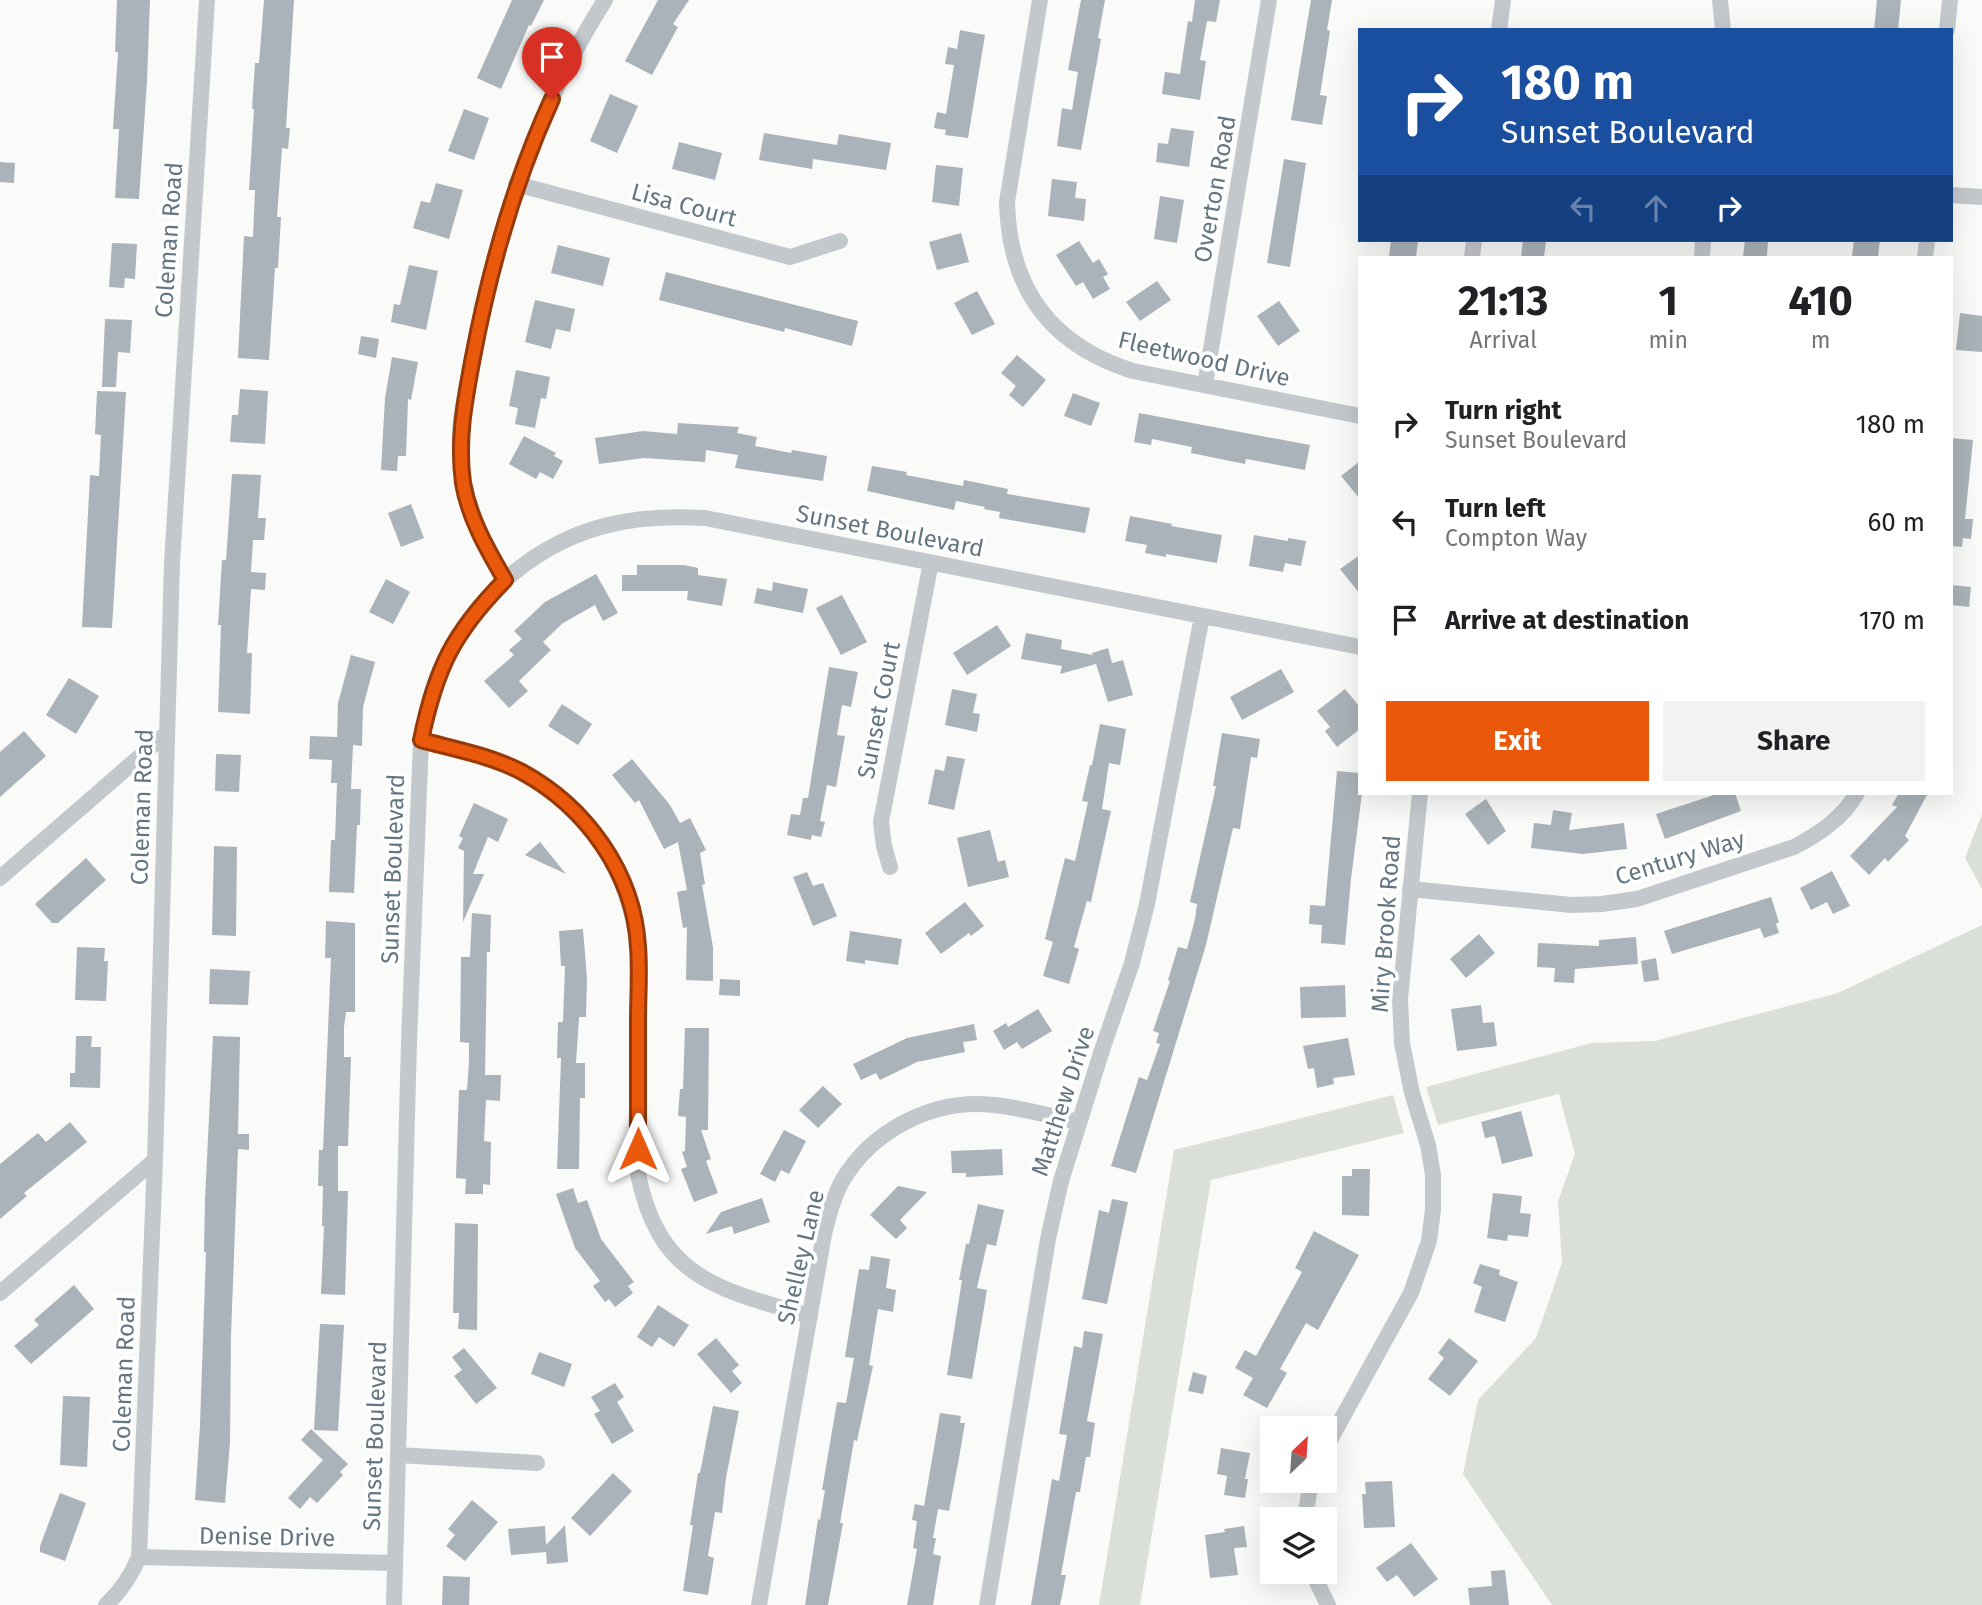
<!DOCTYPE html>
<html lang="en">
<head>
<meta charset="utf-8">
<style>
  :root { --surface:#fff; --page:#f2f2f2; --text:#202124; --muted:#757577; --accent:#ea580c }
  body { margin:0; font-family:"Fira Sans",sans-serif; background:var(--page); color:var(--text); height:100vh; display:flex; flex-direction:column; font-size:26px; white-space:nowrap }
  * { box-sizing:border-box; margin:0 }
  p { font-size:23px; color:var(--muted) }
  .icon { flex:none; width:38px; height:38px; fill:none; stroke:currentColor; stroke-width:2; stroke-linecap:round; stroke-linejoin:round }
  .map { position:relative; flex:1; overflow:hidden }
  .drawer { position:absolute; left:1358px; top:256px; width:595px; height:539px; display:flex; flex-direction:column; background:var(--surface); border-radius:0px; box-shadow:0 7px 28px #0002 }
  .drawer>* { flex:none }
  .guide { position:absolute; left:1358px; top:28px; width:595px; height:214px; border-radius:0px; box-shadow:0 7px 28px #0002; background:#1a4fa0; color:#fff; overflow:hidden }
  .needle { width:46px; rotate:25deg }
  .buttons { position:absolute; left:1260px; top:1416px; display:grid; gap:14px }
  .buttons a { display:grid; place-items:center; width:77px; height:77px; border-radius:0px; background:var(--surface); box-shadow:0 7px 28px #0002; font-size:35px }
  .pin { position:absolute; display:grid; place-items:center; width:60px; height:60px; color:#fff; margin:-72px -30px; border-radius:50% 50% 50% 0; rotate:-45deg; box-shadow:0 0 7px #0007 }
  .pin .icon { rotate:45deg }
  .me { position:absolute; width:77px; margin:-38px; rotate:0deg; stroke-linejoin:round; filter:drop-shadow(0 0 5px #0008) }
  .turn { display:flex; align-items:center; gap:24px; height:147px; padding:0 28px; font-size:32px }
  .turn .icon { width:91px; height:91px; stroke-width:2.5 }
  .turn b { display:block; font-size:49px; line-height:60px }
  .lanes { display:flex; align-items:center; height:66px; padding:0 28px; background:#0003; justify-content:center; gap:35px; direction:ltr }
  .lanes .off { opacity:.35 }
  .eta { display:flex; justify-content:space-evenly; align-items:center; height:119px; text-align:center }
  .eta b { font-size:42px; font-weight:700; line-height:49px }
  .button { display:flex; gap:14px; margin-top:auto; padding:14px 28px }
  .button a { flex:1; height:80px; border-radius:0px; background:var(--accent); color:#fff; font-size:28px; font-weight:700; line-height:80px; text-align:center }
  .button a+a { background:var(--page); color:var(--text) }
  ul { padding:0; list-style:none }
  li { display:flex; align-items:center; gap:21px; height:98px; padding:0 28px }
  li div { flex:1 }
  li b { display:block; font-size:26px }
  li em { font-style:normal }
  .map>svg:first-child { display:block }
  .green { fill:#dadfd7 }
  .building { fill:#aab3b9 }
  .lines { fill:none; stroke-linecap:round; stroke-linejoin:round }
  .minor { stroke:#c3c8cc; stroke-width:16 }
  .route-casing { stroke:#983908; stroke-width:18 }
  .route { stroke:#ea580c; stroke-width:12 }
  .labels { text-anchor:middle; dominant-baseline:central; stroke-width:7; stroke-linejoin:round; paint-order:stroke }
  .street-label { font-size:24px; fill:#657683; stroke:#fff }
</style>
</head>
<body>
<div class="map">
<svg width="1982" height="1605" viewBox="0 0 1982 1605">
  <rect width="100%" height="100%" fill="#fafaf8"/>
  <path class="green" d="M1982,814V889L1965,858Z
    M1982,925V1605H1552L1463,1474L1478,1400L1536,1338L1562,1263L1558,1201L1575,1154L1559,1094L1438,1125L1426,1087L1592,1043L1655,1041L1838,993Z
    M1393,1095L1404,1133L1211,1180L1140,1605H1099L1174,1150Z"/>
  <path class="building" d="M117,0H150L147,81L139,199L115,198L119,129H113L118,52H115Z
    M264,0H294L286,128H290L288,149L282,148L277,217H281L278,268H275L269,360L238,358L244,236L253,237L255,190H249L254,109H252L255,63H259Z
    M512,0H544L531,26L529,25L501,89L477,78Z
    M658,0H689L673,24L678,27L652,75L625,61Z
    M1081,0H1105L1098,38L1101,39L1081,150L1057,146L1062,108L1072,110L1078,72L1068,70Z
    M1195,0H1220L1216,22L1207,21L1200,60L1206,61L1200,100L1162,94L1165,72L1180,74L1188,21L1192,22Z
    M1311,0H1332L1327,30L1330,31L1320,95L1327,96L1322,125L1291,120Z
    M1877,0H1901L1898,30H1874Z
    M960,30L985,35L968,138L945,135L946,130L934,128L937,112L946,114L954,65L945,64L948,47L957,49Z
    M610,94L638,106L617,153L590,141Z
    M464,109L489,118L474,160L448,151Z
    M1171,128L1194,131L1189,167L1156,162L1158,143L1168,144Z
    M764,133L837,145L839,134L891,143L886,170L813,159L812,169L759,160Z
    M679,142L722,153L715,180L672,169Z
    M1284,159L1306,163L1290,267L1267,263Z
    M0,162L15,163L14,183L0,182Z
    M936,165L963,168L959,206L932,202Z
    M1052,179L1077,182L1075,198L1086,199L1084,221L1048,216Z
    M436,183L463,190L449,239L413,228L421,201L430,203Z
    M1160,196L1184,200L1177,243L1154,239Z
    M961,233L969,262L937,270L929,242Z
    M1391,240L1418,241L1416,257H1389Z
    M1523,240L1546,242L1544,257H1521Z
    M1745,240H1768L1767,257H1743Z
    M1854,240H1880L1878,257L1852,256Z
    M1079,241L1093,263L1099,259L1108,274L1103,277L1110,289L1093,299L1083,282L1076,286L1056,255Z
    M112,243L137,244L135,279L125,278L124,288L109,287Z
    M558,245L610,258L603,286L551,273Z
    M409,265L438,271L426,330L391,322L394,304L400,305Z
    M666,272L858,321L852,346L785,328L784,332L659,300Z
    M1157,281L1171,300L1140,321L1126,302Z
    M977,291L995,324L972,335L954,303Z
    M535,300L575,309L570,332L556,329L551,349L525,342Z
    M1279,301L1300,331L1278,346L1257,316Z
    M1960,313L1982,316V352L1956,350Z
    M105,319L132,320L130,353L118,352L116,387H102Z
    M361,336L379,339L376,358L358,354Z
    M1017,355L1046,380L1023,407L1009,395L1016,386L1001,373Z
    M392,357L418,362L411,400L408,399L406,456H398L397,471L381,470L385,398Z
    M516,370L550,377L546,399L541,398L535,428L515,424L518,408L509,406Z
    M240,389L268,391L265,444L230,442L232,415H238Z
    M97,391L126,392L112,628L82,627L90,475L99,476L101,435L95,434Z
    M1073,393L1100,403L1091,426L1064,416Z
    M1139,413L1310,445L1305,470L1246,459L1245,464L1191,453L1192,447L1152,439L1151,445L1134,442Z
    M678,423L739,427L737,433L757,437L755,446L791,453L792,450L827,456L823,481L735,468L738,455L706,450L705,462L644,458L599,464L595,438L643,431L677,434Z
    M524,436L556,453L554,456L563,461L553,479L540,472L536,479L509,464Z
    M1951,438L1973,440L1965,519H1973L1971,539L1963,538L1962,547L1951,546Z
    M1360,461V499L1341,476Z
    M872,466L907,472L906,475L963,486L964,480L1008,489L1007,494L1090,508L1085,533L999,518L1000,512L984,509L985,507L956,501L954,510L867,491Z
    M232,474L261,475L258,518H266L264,540H253L251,572L266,573L265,590L251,589L247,653H252L250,714L218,712L221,625H218L222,560H226Z
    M411,504L424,538L401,547L388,513Z
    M1130,516L1172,524L1171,526L1222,535L1217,563L1166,554V557L1145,553L1147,545L1125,541Z
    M1254,535L1288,541V538L1306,541L1301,566L1285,563L1283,572L1249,566Z
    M1360,555V594L1340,569Z
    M637,565H684L698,568V575L727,579L722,606L687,600L688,591H622V575H637Z
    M596,574L618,613L603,621L595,605L563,623L543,642L551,650L519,681L528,691L509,708L484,681L514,655L509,650L522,639L514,631L545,602Z
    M386,579L410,592L393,624L369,612Z
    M773,582L808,589L803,613L754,603L757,588L772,591Z
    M1951,585L1971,587L1969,607L1951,605Z
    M842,595L867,642L841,655L816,608Z
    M997,625L1011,646L967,675L953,653Z
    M1026,633L1062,640L1061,649L1093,655L1092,653L1108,648L1112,663L1123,660L1133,695L1108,702L1096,664L1060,674L1062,666L1021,659Z
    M351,655L375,662L363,707L362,746L353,745L351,789H361L360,825H357L354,893L329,892L331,840H335L337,783H331L332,760L309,759L310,736L337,737L338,703Z
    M829,667L858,672L851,707L842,705L837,735L845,736L836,787L827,785L820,821L825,822L821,837L812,835L811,840L787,835L791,814L800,815L803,798H808Z
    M1281,669L1294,692L1242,720L1230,697Z
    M69,678L99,696L76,734L46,715Z
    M952,689L977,694L973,713L980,714L977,732L945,725Z
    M1345,689L1360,707V729L1337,747L1325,731L1330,727L1317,711Z
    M562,704L592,724L578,745L548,726Z
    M1100,724L1126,729L1120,765L1109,763L1102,809L1111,811L1091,902L1087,901L1074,947L1079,949L1069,984L1043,976L1053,942L1045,939L1065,858L1075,861L1088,802L1082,801L1090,765H1092Z
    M24,731L46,756L0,797V752Z
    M1222,733L1260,739L1257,758L1251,757L1240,829L1233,828L1206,945L1136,1173L1111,1166L1139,1077L1147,1080L1160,1044L1156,1043L1159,1033L1153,1031L1170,981L1168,980L1178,947L1187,949L1195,919L1197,904L1190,902L1216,786H1213Z
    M216,754L241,755L239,792L215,791Z
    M947,756L965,759L954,810L928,804L935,769L944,771Z
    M632,759L670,805L680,823L690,818L706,850L700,853L705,884L702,885L713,947V981L686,980L687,927L683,928L677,892L687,890L678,842L664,849L639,800L635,803L612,775Z
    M1337,771L1360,773V793H1362L1351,879L1345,945L1321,943L1322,925L1309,924L1310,905L1325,906Z
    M1720,793H1735L1741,811L1665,839L1656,814Z
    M1899,793H1928L1905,836L1909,840L1888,862L1885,858L1869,875L1850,856L1897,807L1892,805Z
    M1486,799L1506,831L1488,845L1465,814Z
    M474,803L508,819L498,842L488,837L473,874H484L463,922L464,851L458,848L463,838L459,836Z
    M1553,810L1572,813L1569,830L1624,823L1627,849L1583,854L1531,848L1534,823L1551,825Z
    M990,830L998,862L1005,860L1009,877L968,887L957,838Z
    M540,842L566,874L525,855Z
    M214,846L237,847L236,936L212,935Z
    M86,858L106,880L58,923H52L35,904Z
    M1832,871L1850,906L1833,914L1827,902L1811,910L1800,888Z
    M807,872L813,886L823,883L837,916L813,926L793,877Z
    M1771,897L1779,922L1776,924L1779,933L1764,938L1760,928L1672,954L1664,931Z
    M965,902L984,926L971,936L969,933L941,954L925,933Z
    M472,913L491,915L490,952H487L485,1075H501L500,1101L486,1100L484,1141L491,1142L490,1185L483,1184V1194H465L466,1179L456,1178L459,1090H467L469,1061V1043L460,1042L461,957H470Z
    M326,921L355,923V1012H346L344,1027V1057H351L348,1146H338V1191H348L345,1295L321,1294L324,1226H322L323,1186H318L319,1150H323L331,958H325Z
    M583,929L587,978L586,1017H579L576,1063H585V1098H580L579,1169H557L561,1058H557L558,1022H563L565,966H561L559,931Z
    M850,931L902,939L898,965L865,960V964L846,961Z
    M1479,934L1495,953L1466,978L1450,959Z
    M1636,937L1638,964L1575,969L1574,983L1554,982L1555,968L1537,967L1538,943L1599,946V940Z
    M77,947L105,948L104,961H108L106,1001L75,1000Z
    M1656,958L1659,980L1644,982L1641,961Z
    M210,969L250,971L248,1005L209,1004Z
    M720,979L740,980V996L719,995Z
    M1345,985L1346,1017L1301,1018L1300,987Z
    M1481,1005L1483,1023L1494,1022L1497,1046L1457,1051L1451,1009Z
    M1038,1009L1052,1031L1022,1049L1017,1042L1004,1050L993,1031L1006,1023L1008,1027Z
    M974,1024L977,1040L963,1042L965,1052L917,1062L880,1080L876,1073L861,1080L853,1064L907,1038Z
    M685,1028H709L708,1130H701L711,1159L706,1161L718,1193L694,1202L681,1169L687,1167L682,1152L685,1151L686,1117L678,1116L680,1089H683Z
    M76,1036H92L91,1047H101L100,1088L70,1087V1073H75Z
    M213,1036L240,1037L238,1134H249V1150L238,1149L231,1335L230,1442L225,1503L195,1500L200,1426L206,1252H204L205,1199Z
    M1348,1038L1355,1075L1333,1078L1334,1084L1317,1088L1314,1068L1308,1069L1303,1046Z
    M823,1086L842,1104L818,1128L799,1110Z
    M1521,1111L1533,1156L1502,1164L1495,1136L1485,1138L1481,1122Z
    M70,1122L87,1142L24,1193L27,1196L0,1219V1164L38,1133L46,1142Z
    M784,1130L806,1141L789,1174L781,1170L775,1182L760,1174Z
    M1002,1149L1003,1175L966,1177V1173H952L951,1151Z
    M1352,1169H1370L1369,1216L1342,1215V1176H1352Z
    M898,1186L927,1192L900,1220L907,1228L896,1239L870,1215Z
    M573,1188L578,1203L587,1200L601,1239L634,1282L628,1286L633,1293L615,1307L609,1299L605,1302L593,1286L600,1281L575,1248L556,1194Z
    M1493,1193L1522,1196L1520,1213L1531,1214L1528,1237L1508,1235L1507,1241L1487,1238Z
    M762,1198L770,1222L734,1234L732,1226L706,1234L721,1212Z
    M1112,1199L1128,1202L1107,1304L1082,1299L1099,1210L1109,1213Z
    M978,1204L1004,1210L996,1246L987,1244L977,1288L987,1290L972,1379L947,1375L962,1280H959L966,1244H969Z
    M455,1223L478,1224L477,1330L458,1329L459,1313H453Z
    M1314,1231L1359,1255L1318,1330L1306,1323L1280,1369L1287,1373L1267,1408L1243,1395L1253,1378L1235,1368L1245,1350L1256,1356L1302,1272L1295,1268Z
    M871,1256L890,1259L886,1288L896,1290L893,1312L878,1309L869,1365L873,1366L857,1441L854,1440L840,1523H843L828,1605H805L818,1519L820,1520L825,1490H822L837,1402L846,1403L854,1358L845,1357L859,1269L869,1270Z
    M1480,1264L1500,1270L1499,1275L1518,1282L1505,1322L1474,1312L1482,1287L1473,1283Z
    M74,1285L94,1309L31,1364L14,1346L39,1325L34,1320Z
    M658,1305L689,1325L674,1347L659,1337L652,1347L637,1337Z
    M320,1324L344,1325L338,1431L314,1430Z
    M1084,1331L1103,1334L1087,1421L1095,1423L1090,1457H1086L1080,1492H1076L1061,1575H1066L1060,1605H1031L1052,1479L1059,1481L1067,1435L1059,1434L1074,1346L1082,1348Z
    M716,1338L739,1365L732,1371L742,1383L731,1393L697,1354Z
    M1449,1338L1478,1361L1450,1396L1428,1379L1444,1358L1438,1353Z
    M464,1348L497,1388L476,1404L454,1376L462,1370L452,1357Z
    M539,1352L572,1364L564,1387L531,1374Z
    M1193,1372L1207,1376L1203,1394L1188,1391Z
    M615,1383L624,1397L617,1402L634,1431L612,1444L594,1414L600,1411L591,1397Z
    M63,1396L90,1397L87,1467L60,1465Z
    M713,1406L739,1411L726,1478L722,1513L715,1512L708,1556L714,1558L708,1595L683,1591L693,1525H690L698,1473H700Z
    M940,1413L961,1416L960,1423H965L959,1458L949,1511L938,1509L933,1538H936L933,1554L941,1556L933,1605H907L917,1549L913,1548L917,1521L912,1520L915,1504L924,1506Z
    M311,1429L348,1464L340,1472L343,1475L317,1503L310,1497L300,1509L288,1498L323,1460L301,1440Z
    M1221,1448L1250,1453L1245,1479H1248L1245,1498L1224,1495L1227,1476L1217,1474Z
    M613,1473L632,1491L590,1536L571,1518Z
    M1392,1481L1395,1527L1364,1528L1362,1494H1366L1365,1482Z
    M60,1493L86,1503L65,1561L40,1552V1546Z
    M472,1500L498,1522L465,1561L446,1546L455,1535L448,1529Z
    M565,1525L568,1562L547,1564L546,1552L511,1555L508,1529L545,1526L546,1545Z
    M1244,1526L1247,1547L1234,1548L1238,1575L1210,1578L1205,1535L1225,1532L1224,1529Z
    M1411,1543L1438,1579L1414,1597L1397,1575L1387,1582L1376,1568Z
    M1505,1570L1509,1605H1470L1468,1588L1492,1586L1491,1571Z
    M443,1576L470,1577L469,1605H442Z"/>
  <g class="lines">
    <path class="minor" d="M1040,0L1007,202C1009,288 1050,345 1133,371L1360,416
      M1720,0L1723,30
      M1499,30L1503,0
      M1947,30L1950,0
      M516,184L790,257L840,241
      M1951,195L1982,197
      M1472,257L1474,240
      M1702,257L1703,240
      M1925,257L1927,240
      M1205,385L1269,0
      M505,580C482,539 462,499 460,451C458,417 468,384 474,351C497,227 537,107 605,0
      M421,740C454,749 488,756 519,771C588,803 629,873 638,946V1174C659,1279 720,1290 810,1316
      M890,867L884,846L881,822L931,562
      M0,878L167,733
      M1410,889L1571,905L1602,904L1637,899L1794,847C1819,834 1843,818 1857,793
      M0,1293L155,1160
      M1325,1449L1411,1293L1429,1241L1433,1210V1175L1428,1145L1412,1093L1402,1043L1400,999L1420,793
      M398,1455L537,1463
      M1305,1519L1311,1480
      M139,1557L394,1563
      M1312,1572L1328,1605
      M106,1605C121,1591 131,1576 139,1557L155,1160L172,563L207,0
      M394,1605L409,1042L421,740C424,726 426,711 430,698C454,616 522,548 604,526C638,517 670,516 705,518L1360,647
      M759,1605L824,1234C828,1217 833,1199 841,1183C871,1130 934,1098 994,1105C1022,1108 1051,1116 1078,1122
      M987,1605L1048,1239L1061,1181L1102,1050L1132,963L1147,904L1202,616"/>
  </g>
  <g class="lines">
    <defs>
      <path id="route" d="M552,99C514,182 490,267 473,357C465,400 457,439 463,483C469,518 487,549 505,580C453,633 436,668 421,740C454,749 492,756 522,772C586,807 634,873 638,947C640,971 638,996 638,1021C638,1064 638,1106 638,1149"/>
    </defs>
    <use href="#route" class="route-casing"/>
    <use href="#route" class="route"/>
  </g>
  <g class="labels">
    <g class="street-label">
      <text transform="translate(1215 189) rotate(-80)">Overton Road</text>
      <text transform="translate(684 205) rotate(15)">Lisa Court</text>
      <text transform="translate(169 240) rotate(-86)">Coleman Road</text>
      <text transform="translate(1204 359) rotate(13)">Fleetwood Drive</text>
      <text transform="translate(890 531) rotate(11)">Sunset Boulevard</text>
      <text transform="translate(879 710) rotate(-79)">Sunset Court</text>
      <text transform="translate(142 807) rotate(-88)">Coleman Road</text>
      <text transform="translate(1680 858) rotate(-17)">Century Way</text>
      <text transform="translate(393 869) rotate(-88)">Sunset Boulevard</text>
      <text transform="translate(1386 924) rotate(-86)">Miry Brook Road</text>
      <text transform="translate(1063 1101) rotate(-72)">Matthew Drive</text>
      <text transform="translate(801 1257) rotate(-77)">Shelley Lane</text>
      <text transform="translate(124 1374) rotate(-88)">Coleman Road</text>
      <text transform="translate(375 1436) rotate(-88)">Sunset Boulevard</text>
      <text transform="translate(267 1537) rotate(1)">Denise Drive</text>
    </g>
  </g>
</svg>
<div class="buttons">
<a><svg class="needle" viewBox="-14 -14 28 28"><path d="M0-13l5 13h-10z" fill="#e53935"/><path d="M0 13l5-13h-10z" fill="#757577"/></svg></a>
<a><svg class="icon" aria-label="layers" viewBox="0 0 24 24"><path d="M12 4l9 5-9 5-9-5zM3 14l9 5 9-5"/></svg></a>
</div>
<div class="pin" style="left:552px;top:99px;background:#d93025"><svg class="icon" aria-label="arrive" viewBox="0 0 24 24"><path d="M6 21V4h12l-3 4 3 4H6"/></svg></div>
<svg class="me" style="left:638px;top:1149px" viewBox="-20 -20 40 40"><path d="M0-17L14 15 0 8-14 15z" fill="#ea580c" stroke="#fff" stroke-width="4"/></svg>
<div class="guide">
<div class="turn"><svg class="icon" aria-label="right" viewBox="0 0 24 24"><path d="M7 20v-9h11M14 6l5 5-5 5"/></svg><div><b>180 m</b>Sunset Boulevard</div></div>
<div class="lanes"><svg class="icon off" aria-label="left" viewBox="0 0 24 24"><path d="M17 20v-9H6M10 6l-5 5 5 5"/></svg><svg class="icon off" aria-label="ahead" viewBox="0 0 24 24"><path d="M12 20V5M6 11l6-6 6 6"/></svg><svg class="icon" aria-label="right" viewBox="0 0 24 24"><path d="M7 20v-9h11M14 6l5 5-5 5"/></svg></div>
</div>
<section class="drawer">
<div class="eta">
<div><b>21:13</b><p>Arrival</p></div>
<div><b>1</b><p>min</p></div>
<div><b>410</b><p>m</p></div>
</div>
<ul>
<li><svg class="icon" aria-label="right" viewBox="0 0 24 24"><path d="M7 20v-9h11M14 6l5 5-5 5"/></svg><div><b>Turn right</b><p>Sunset Boulevard</p></div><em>180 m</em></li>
<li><svg class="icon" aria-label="left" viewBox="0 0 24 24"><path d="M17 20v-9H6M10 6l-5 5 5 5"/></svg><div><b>Turn left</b><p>Compton Way</p></div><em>60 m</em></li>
<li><svg class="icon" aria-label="arrive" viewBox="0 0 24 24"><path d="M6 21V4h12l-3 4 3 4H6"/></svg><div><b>Arrive at destination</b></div><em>170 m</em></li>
</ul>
<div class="button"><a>Exit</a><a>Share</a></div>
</section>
</div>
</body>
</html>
